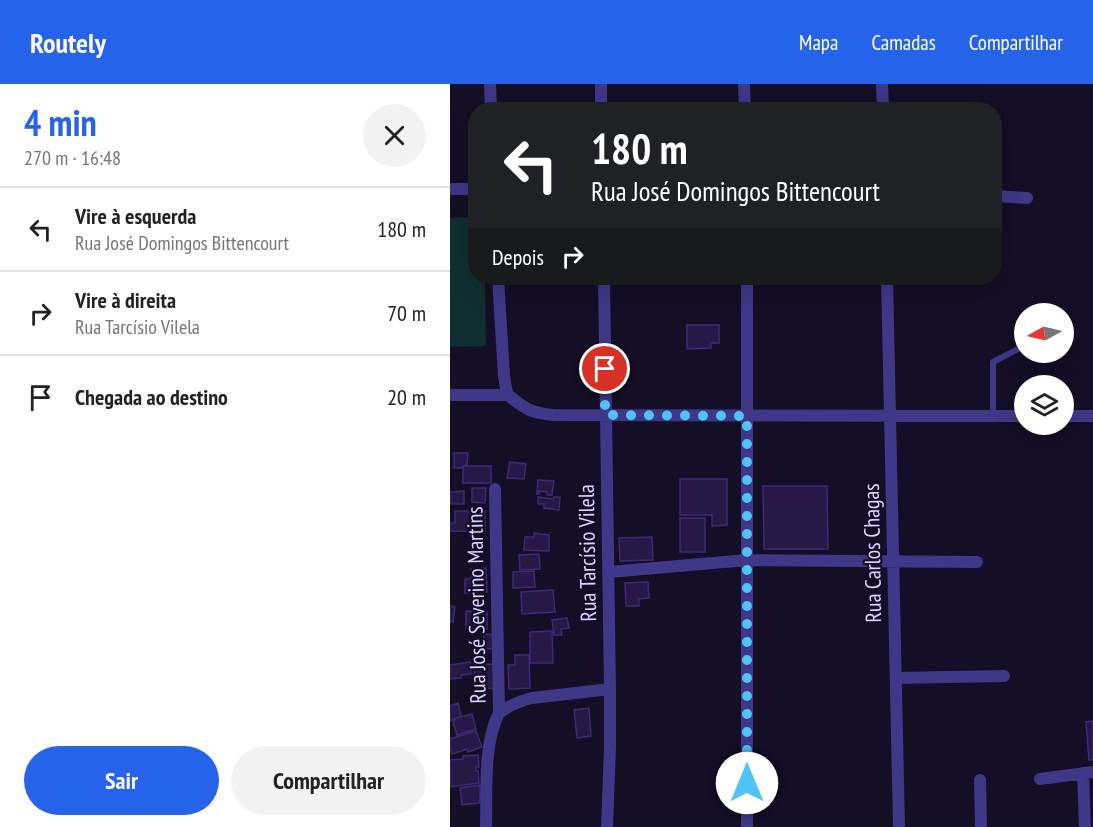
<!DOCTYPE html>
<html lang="pt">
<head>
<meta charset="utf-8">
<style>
  :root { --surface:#fff; --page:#f2f2f2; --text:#222; --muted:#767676; --line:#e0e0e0; --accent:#2563eb }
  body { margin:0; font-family:"PT Sans Narrow",sans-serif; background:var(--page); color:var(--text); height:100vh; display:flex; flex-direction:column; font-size:22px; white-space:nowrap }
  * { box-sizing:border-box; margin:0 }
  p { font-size:20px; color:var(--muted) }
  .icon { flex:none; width:33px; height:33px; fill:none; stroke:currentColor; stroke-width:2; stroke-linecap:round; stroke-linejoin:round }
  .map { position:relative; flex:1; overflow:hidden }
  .panel { display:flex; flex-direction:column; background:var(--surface); width:450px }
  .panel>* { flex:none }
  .guide { position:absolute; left:18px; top:18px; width:534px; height:183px; border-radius:24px; box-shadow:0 6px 24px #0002; background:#202124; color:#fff; overflow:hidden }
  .needle { width:39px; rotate:262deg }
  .fabs { position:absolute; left:564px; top:219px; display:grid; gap:12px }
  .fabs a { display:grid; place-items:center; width:60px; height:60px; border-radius:50%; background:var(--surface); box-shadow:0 6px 24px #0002; font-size:30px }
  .pin { position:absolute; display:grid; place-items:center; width:51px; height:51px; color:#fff; margin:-26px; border:3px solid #fff; border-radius:50%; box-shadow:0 2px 6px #0007 }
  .me { position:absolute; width:66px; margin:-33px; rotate:0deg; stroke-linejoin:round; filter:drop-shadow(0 0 4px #0008) }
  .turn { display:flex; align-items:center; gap:21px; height:126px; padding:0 24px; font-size:27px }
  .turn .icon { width:78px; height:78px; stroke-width:2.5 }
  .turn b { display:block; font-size:42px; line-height:51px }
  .then { display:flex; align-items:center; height:57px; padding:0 24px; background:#0003; gap:12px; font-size:22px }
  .round { display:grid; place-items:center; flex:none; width:63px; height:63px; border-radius:32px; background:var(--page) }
  .overview { display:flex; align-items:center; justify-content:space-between; height:102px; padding:0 24px }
  h1 { font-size:36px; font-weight:800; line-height:45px; color:var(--accent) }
  .action { display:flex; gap:12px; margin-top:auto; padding:12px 24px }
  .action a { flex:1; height:69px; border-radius:36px; background:var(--accent); color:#fff; font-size:24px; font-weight:800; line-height:69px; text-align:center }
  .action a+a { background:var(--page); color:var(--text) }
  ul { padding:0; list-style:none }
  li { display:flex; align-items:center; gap:18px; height:84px; padding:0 24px; border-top:2px solid var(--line) }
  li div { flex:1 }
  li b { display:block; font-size:22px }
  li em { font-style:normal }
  header { display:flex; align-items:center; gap:36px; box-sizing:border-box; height:84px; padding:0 30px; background:var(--accent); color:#fff }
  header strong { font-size:28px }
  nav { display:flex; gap:33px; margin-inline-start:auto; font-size:21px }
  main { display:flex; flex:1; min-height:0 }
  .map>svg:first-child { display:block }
  .green { fill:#102f30 }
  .building { fill:#261948; stroke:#3e2a75; stroke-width:1.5 }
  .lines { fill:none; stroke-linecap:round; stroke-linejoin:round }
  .service { stroke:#3f3787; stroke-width:6 }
  .minor { stroke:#3f3787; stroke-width:12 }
  .route { stroke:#4fc3f7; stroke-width:10; stroke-dasharray:0 18 }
  .labels { text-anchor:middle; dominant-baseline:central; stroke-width:4.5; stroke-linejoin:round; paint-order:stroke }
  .street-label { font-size:22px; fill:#dbd3ff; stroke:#140e26 }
</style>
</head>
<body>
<header>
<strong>Routely</strong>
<nav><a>Mapa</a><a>Camadas</a><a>Compartilhar</a></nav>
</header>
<main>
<section class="panel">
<div class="overview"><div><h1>4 min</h1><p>270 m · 16:48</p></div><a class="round"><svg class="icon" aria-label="close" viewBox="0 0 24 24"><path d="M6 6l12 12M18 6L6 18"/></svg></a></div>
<ul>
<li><svg class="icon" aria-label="left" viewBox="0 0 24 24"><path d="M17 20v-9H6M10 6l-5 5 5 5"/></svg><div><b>Vire à esquerda</b><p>Rua José Domingos Bittencourt</p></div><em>180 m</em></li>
<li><svg class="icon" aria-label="right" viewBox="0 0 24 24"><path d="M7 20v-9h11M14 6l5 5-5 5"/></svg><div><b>Vire à direita</b><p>Rua Tarcísio Vilela</p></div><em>70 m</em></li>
<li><svg class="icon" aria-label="arrive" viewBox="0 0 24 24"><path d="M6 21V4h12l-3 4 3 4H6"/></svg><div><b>Chegada ao destino</b></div><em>20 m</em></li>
</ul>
<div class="action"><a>Sair</a><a>Compartilhar</a></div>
</section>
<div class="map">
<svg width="643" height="743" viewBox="0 0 643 743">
  <rect width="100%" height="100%" fill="#140e26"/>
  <path class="green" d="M25,133L26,194H35L36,262L0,263V134Z"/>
  <path class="building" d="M237,241H269V259H261V264L237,265Z
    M4,369H18L17,381L13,382L12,384H4Z
    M60,378L76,380L74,395L57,394Z
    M13,382H41V399H13Z
    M230,395H277V441L262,442V431H230Z
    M88,396L104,397L102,411H97V408L89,407V410H87Z
    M313,402H377L378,465H314Z
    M22,404H36L35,419L22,418Z
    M14,407V420H0V408Z
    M88,413L103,415L104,413H110L109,426L94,424V420H88Z
    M5,427H35V448L0,447V439H5Z
    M230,434H255V468H230Z
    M84,449L99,451V467L74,466L75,453H84Z
    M202,453L203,476L170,477L169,454Z
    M89,470L90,485L70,486L69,471Z
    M36,484L37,508L15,509V495H21V485Z
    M84,487L85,503L63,504V488Z
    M198,498L199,514L189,515V522H176L175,499Z
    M103,506L105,528L72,530L71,508Z
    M0,522L5,523L3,538H0Z
    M16,527L37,528V545L16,544Z
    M117,534L119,544L111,545L112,551H104L102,536Z
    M102,547L103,579H80V548Z
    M34,550L44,551L43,565L33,564Z
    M65,571H79L80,604L59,605L58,581H65Z
    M20,578L21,590L11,591V594L0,595V581Z
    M44,580L46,604L25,605L24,581Z
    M8,619L11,632L0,637V622Z
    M139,624L141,652L127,654L124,626Z
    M22,630L26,645L7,651L3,638L6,634Z
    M643,637V676H639L636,638Z
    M26,647L32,663L18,668L17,665L2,670L0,662V655Z
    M28,671L29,683H26V687H28L29,699L0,703V676L13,675V672Z
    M30,701V719L12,721L10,704Z"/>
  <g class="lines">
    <path class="service" d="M543,332V278L574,262"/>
    <path class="minor" d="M40,0L41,26
      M151,0V26
      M294,0L295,26
      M432,0L433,26
      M0,105H26
      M544,112L577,114
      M48,194L54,292L56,304L58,311
      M154,194L160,605V663L157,743
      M437,194L449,743
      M0,311H58
      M58,311C75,325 81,329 103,331L574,332
      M614,332H643
      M159,488L297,476L527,478
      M446,594L554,592
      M49,629C60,621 69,617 82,614L160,605
      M633,689L635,743
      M590,695L643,688
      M530,696L531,743
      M36,743C37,708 33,660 49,629L45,405
      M297,743V194"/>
  </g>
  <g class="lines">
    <path class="route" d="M155,285V331L297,332V699"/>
  </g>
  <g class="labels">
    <g class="street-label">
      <text transform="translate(137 469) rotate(-91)">Rua Tarcísio Vilela</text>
      <text transform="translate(422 469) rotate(-91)">Rua Carlos Chagas</text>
      <text transform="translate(26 521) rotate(-91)">Rua José Severino Martins</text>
    </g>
  </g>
</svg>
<div class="fabs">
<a><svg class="needle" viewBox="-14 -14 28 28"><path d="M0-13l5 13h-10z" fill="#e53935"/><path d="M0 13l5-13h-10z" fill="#767676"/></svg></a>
<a><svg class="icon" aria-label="layers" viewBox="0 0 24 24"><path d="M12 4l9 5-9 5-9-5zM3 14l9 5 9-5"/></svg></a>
</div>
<div class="pin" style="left:155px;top:285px;background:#d93025"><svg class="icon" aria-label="arrive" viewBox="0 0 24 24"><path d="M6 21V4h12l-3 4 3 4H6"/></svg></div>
<svg class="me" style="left:297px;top:699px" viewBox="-20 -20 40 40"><circle r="19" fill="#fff"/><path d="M0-13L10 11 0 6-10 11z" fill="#4fc3f7"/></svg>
<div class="guide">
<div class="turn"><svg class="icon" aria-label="left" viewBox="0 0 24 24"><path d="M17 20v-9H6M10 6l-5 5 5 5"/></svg><div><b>180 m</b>Rua José Domingos Bittencourt</div></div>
<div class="then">Depois<svg class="icon" aria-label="right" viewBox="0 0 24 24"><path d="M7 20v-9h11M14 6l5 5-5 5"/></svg></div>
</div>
</div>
</main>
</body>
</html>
